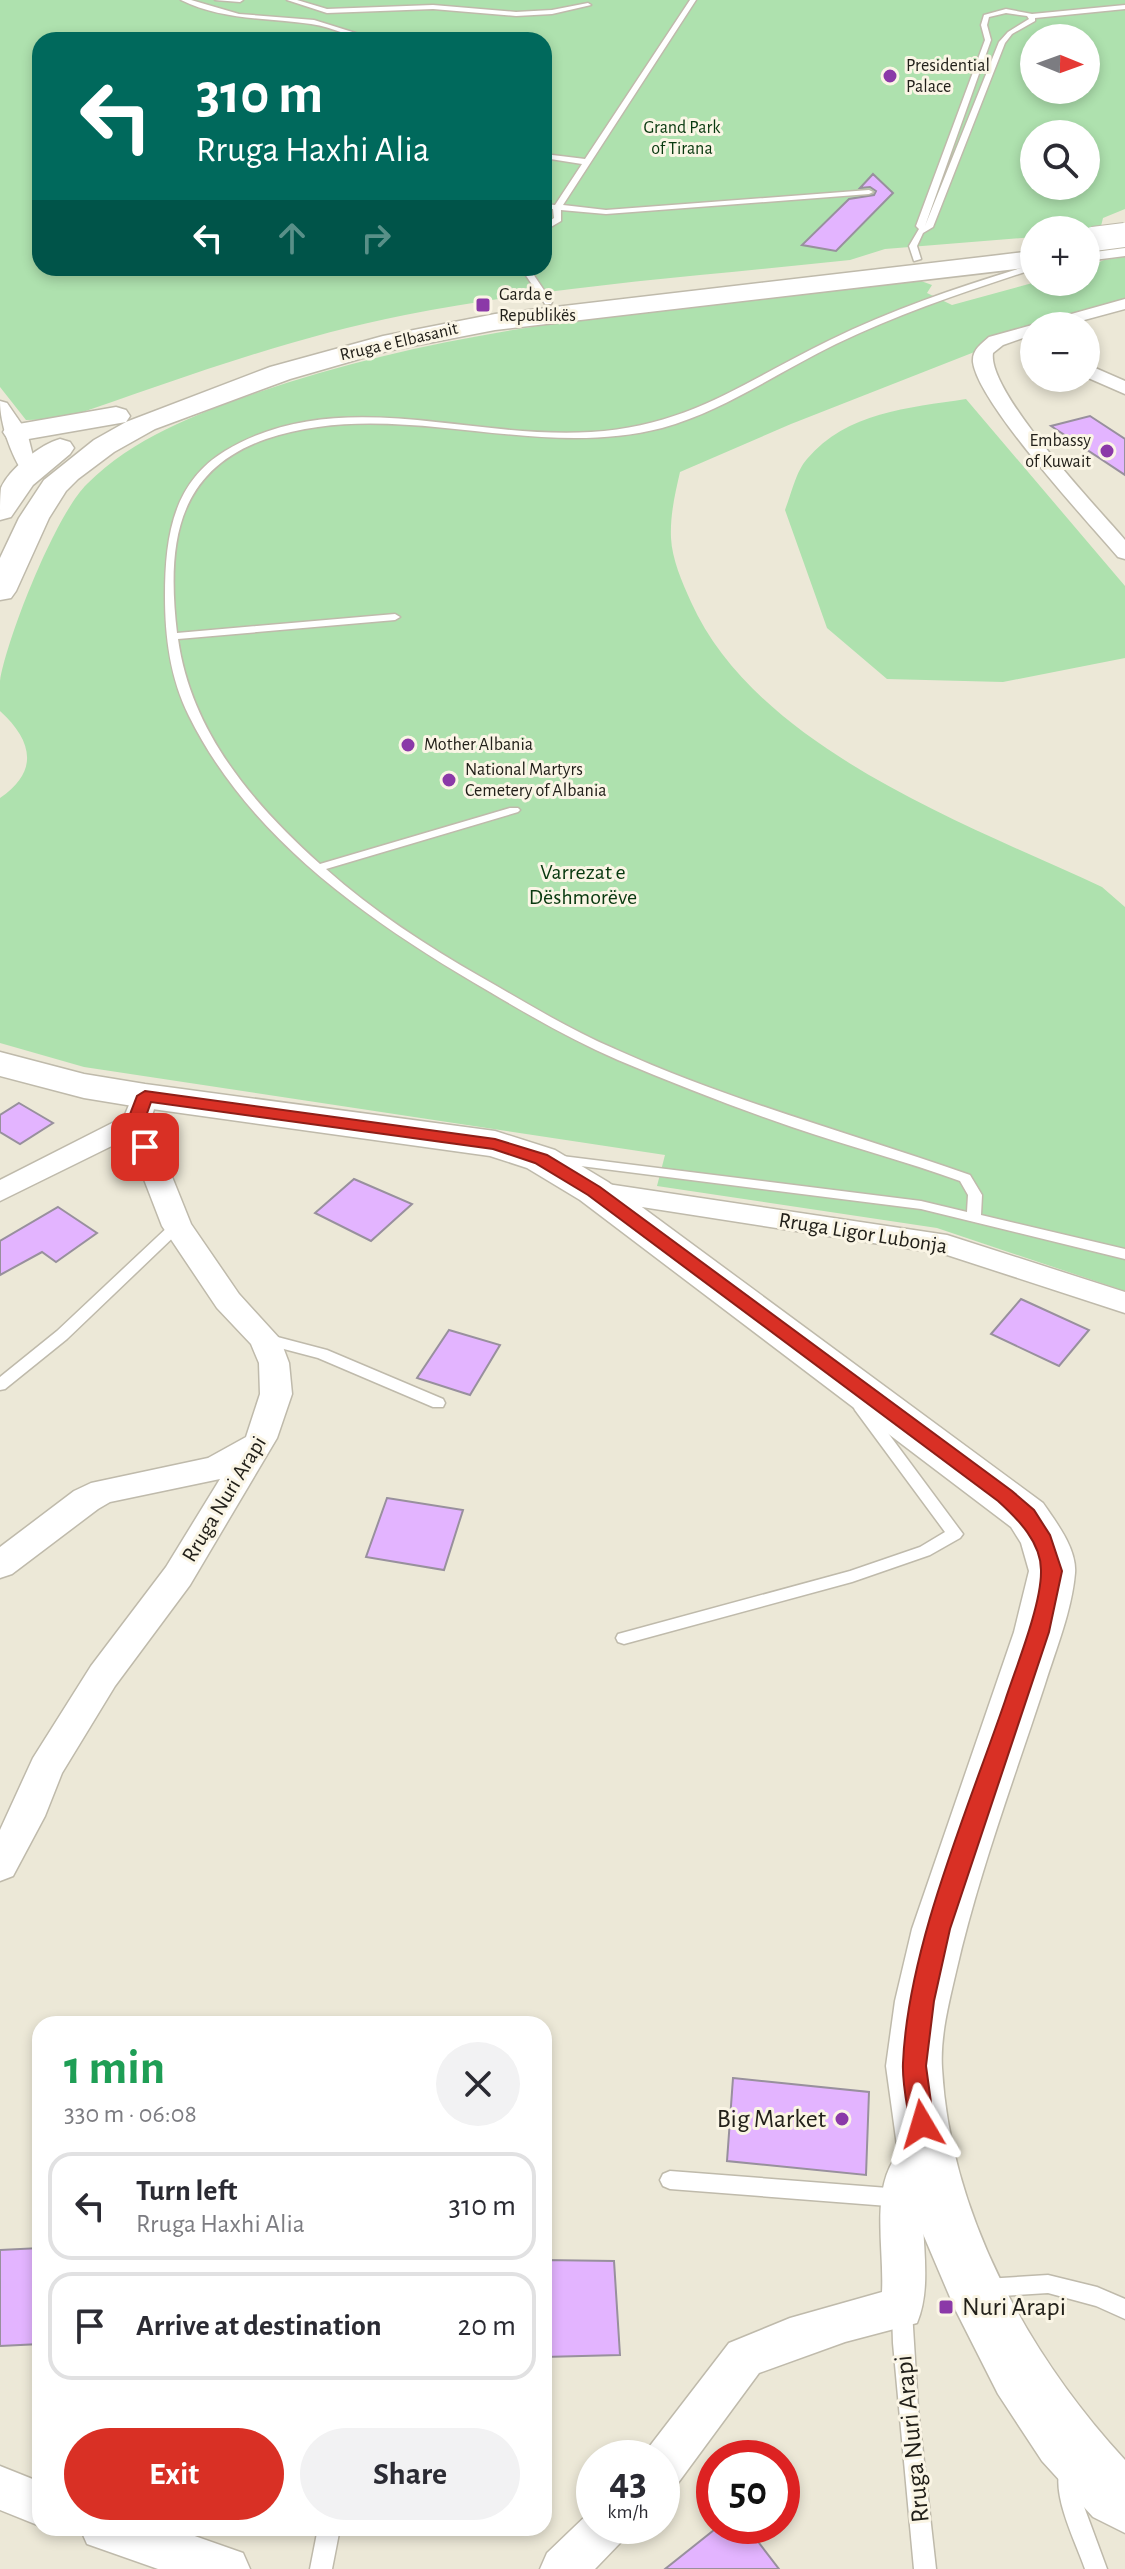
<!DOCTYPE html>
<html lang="en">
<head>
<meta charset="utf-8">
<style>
  :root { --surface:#fff; --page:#f2f2f3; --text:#2b2b33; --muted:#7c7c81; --line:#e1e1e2; --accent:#d93025 }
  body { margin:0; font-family:"Alegreya Sans",sans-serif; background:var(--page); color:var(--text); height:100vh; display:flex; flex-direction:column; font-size:30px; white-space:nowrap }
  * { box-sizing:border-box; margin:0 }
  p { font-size:26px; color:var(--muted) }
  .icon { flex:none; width:44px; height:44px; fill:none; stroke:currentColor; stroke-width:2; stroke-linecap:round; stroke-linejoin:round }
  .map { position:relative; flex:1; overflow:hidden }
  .sheet { position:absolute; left:32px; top:2016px; width:520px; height:520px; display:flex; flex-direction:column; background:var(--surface); border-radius:24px; box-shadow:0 4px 12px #0003 }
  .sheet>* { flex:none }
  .banner { position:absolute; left:32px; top:32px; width:520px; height:244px; border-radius:24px; box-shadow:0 4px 12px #0003; background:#00695c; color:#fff; overflow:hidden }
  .needle { width:52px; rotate:91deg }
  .controls { position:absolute; left:1020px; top:24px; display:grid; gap:16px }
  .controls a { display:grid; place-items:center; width:80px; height:80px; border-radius:50%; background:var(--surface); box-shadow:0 4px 12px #0003; font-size:40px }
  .speed { position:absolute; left:576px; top:2440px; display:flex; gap:16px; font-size:40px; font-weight:700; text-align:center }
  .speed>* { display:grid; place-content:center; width:104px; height:104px; border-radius:50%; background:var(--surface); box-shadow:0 4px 12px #0003; line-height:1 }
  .speed small { font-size:20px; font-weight:400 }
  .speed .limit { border:12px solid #d22; background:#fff; color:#111 }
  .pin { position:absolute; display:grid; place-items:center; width:68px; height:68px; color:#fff; margin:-34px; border-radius:16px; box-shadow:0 4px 12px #0006 }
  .me { position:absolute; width:88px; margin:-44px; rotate:353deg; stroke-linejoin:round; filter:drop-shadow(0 0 6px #0008) }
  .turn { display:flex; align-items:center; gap:28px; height:168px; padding:0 32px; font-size:36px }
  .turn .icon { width:104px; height:104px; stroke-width:2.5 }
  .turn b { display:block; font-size:56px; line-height:68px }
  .lanes { display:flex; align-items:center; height:76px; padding:0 32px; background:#0003; justify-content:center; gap:40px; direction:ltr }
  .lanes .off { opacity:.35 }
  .round { display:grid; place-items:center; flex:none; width:84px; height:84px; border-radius:42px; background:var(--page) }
  .summary { display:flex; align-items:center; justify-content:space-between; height:136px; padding:0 32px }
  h1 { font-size:48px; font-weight:600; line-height:60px; color:#1e9e55 }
  .primary-button { display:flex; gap:16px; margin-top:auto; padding:16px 32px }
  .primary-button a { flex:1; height:92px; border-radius:48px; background:var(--accent); color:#fff; font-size:32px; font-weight:600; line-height:92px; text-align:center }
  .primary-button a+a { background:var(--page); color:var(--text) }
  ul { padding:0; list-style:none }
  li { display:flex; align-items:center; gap:24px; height:108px; margin:0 16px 12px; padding:0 16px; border:4px solid var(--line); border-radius:24px }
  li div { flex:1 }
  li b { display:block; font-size:30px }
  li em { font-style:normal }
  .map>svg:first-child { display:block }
  .green { fill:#aee1ae; fill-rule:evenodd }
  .building { fill:#e3b4ff; stroke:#98909d; stroke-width:2 }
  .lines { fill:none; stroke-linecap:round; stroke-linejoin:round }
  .service-casing { stroke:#bfbaab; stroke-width:3 }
  .minor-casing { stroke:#bfbaab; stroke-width:3 }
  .secondary-casing { stroke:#bfbaab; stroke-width:3 }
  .primary-casing { stroke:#bfbaab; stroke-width:3 }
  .service { fill:#fff; fill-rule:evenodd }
  .minor { fill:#fff; fill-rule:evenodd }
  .secondary { fill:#fff; fill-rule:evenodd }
  .primary { fill:#fff; fill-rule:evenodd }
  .primary-bridge-casing { stroke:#bfbaab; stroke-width:26; stroke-linecap:butt }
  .primary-bridge { stroke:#fff; stroke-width:24 }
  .route { fill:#d93025; stroke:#8d1f18; stroke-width:2 }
  .poi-dot { fill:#8b39a8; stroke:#faf5e5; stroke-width:3 }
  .labels { text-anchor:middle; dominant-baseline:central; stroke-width:6; stroke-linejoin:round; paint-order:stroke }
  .far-poi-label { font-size:18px; fill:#22201a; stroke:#faf5e5; text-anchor:start }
  .far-park-label { font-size:18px; fill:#08390f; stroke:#faf5e5 }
  .far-street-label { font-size:18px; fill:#22201a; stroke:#faf5e5 }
  .park-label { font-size:22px; fill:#08390f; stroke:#faf5e5 }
  .street-label { font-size:22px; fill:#22201a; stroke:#faf5e5 }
  .near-poi-label { font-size:26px; fill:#22201a; stroke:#faf5e5; text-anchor:end }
  .near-street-label { font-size:26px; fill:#22201a; stroke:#faf5e5 }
</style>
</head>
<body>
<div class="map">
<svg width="1125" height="2569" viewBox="0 0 1125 2569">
  <rect width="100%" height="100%" fill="#ece8d7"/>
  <path class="green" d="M0,0H1125V209L1103,218L1100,230H1034V237L885,249L850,260C702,276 551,286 405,315C288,338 176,380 63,419L26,420L0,387ZM1034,38H1086V90H1034ZM40,40H544V268H40ZM1034,134H1086V186H1034Z
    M1125,257V301L1021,328L977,351L791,424L680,472C675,494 670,515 671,538C672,559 682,582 691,602C757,748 964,823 1102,887L1125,907V1291L937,1228L657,1186L665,1155L84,1067L0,1043V798C40,771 32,740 0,711C0,701 0,691 0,681C7,637 56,514 87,484C133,438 196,414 256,393C470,319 698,307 921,281L932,285L927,293L952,305L1036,282H1086V268L1104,260Z
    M966,399L1125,586V658L1003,682L887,679L827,628L785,510C791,495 796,471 807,459C847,412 908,408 966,399Z"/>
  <path class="building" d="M873,174L893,193L836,251L802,245L849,199L874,195L876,191L870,187L860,188Z
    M1090,416L1125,439V475L1051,426Z
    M19,1103L53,1123L20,1144L0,1132V1115Z
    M354,1179L412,1204L371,1241L315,1213Z
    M58,1207L97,1233L56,1262L42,1252L0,1275V1241Z
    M1021,1299L1089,1330L1059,1366L991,1334Z
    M449,1330L500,1345L470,1395L417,1378Z
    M387,1498L463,1510L444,1570L366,1557Z
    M733,2078L869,2092L866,2175L727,2161Z
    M40,2248V2344L0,2346V2250Z
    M544,2260L614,2261L620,2355L544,2357Z
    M719,2526H746L779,2569H665Z"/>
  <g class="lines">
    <defs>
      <path id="service" d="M181,0H191L239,14L314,20L378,40C355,40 334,27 311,24C267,18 221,20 181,0Z
        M215,0H243L240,2Z
        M287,0H297L327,9L433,5L516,12L552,10L588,3L591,5L552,14L516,16L433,9L327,13Z
        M690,0H696L563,205L606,210L869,190L873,192L869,194L606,214L561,210V221L544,231V225L554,218L553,209L544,208V204L555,205L582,164L544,158V154L585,159Z
        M1125,5V9L1035,18V21L1012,34L1005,43L933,227L923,233L917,246L921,259L914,261L909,246L919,229L916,226L985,40L981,25L984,15L1006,9L1032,14ZM1006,13L1027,16L1029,19L1008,32L999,42L925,226L991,40L987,25L989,17Z
        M1034,264V269C967,291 900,313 836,344C778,372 724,411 662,428C530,462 396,395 266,439C174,471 167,548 177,633L395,614L400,617L395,620L178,639C191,732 253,804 320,864L510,808H518L520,810L518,812L326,869C373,911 427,946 481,977C525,1002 568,1029 615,1049C730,1101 851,1133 970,1175L982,1195L981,1215L1125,1249V1259L921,1209L549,1162L547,1159L549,1156L554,1155L921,1201L967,1212L968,1195L960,1181C905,1161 848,1146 792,1127C734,1107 675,1084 618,1060C574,1041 532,1017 490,992C373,924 251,841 189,716C170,678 165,637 165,596C165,539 172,483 225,451C338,383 470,440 591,432C690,426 745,381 830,340C895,308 965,285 1034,264Z
        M521,268H529L552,302L551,304H545Z
        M177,1221L184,1226L182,1229L67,1339L5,1389L0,1390V1377L57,1331L172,1223Z
        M266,1334L327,1350L443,1399L445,1403L443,1407H433L318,1358L261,1343L259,1339L261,1335Z
        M860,1401L865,1402L960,1530L963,1534L960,1538L930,1555L852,1582L624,1644L618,1642L616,1638L618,1634L850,1571L920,1547L945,1532L855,1410L853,1406L855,1402Z
        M670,2171L901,2189L908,2192L911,2198L908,2204L901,2207L670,2189L663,2186L660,2180L663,2174Z
        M1048,2275L1097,2287L1125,2299V2319L1096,2306L1048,2293L985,2297L978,2295L975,2288L978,2281L985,2279Z
        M902,2301L909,2304L912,2311L918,2408L936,2569H914L893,2343L892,2311L895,2304Z
        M1068,2464L1075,2467L1078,2474L1079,2493L1107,2569H1085C1076,2543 1050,2492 1061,2467Z
        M318,2528H340L332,2569H310Z"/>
      <path id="minor" d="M1125,299V309L1062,326H1034V334L1003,345L993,353C987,392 1097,507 1125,540V559L1118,557C1087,521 978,403 973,362C972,350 981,344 989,337Z
        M1086,364L1125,381V394L1086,377Z
        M0,401L7,403L27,432L34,460L41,470L38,474H24C11,455 0,424 0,401Z
        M141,1097L151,1100L155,1106L150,1122L191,1224L239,1294L280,1339L289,1363L292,1394L277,1438L190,1585L115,1686L62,1773L45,1816L13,1876L0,1881V1830L33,1758L91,1666L166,1567L220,1479L110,1502L98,1509L12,1574L0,1578V1547L74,1491L91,1483L208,1458L246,1437L260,1394L259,1363L251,1344L217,1308L162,1226L128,1138L0,1201V1180L124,1117L131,1100Z
        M594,1182L947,1235L1125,1292V1313L944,1254L584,1198L580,1191L584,1184Z
        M926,2134L940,2140L946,2153C941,2165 930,2173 925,2184C919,2195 922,2210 923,2222C924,2255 930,2292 917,2323L845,2342L759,2373L678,2483L662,2489V2458H643L646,2451L729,2343L790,2318L882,2292C885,2239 862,2159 926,2134Z
        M0,2466L40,2482V2526L0,2510Z
        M594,2508V2526H628L621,2542L595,2569H540L547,2553Z
        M80,2528H172L243,2553L250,2569H158L87,2544Z"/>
      <path id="secondary" d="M0,1052L84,1074L145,1084L495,1131L555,1150L608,1182L1043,1503C1056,1522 1077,1549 1075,1573C1072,1610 1056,1649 1045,1684C1014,1779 978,1875 956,1972C949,2002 940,2037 942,2068C950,2213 1028,2355 1125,2460V2533L1093,2517L1042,2461L998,2394L955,2309L915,2215L898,2153L886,2066L895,2001L912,1929L1014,1632L1029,1571L1021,1543L1011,1527L580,1200L527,1168L490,1156L145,1108L84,1098L0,1076Z"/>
      <path id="primary" d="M1125,240V256L1086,261V245Z
        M1034,251V267L495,330L387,351L290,379L155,429L114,452L78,479L66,491L49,518L16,591L11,598L0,600V558L19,518L44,480L94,440L126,422L17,441L7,438L3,432L7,426L116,407L126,410L130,416L126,422L270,367L383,336L495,314Z
        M60,439L70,442L74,448L70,454L33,485L11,517L0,520C0,511 0,496 1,488C9,469 41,444 60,439Z"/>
    </defs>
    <use href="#service" class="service-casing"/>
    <use href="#minor" class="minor-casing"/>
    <use href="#secondary" class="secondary-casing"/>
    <use href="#primary" class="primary-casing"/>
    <use href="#service" class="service"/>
    <use href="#minor" class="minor"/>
    <use href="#secondary" class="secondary"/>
    <use href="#primary" class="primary"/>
    <defs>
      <path id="primary-bridge" d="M1093,239L1125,235"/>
    </defs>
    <use href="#primary-bridge" class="primary-bridge-casing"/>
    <use href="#primary-bridge" class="primary-bridge"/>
  </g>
  <path class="route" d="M145,1091L495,1139L547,1155L600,1187L1012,1491L1034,1510L1050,1535L1062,1571L1049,1632L950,1929L934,2001L926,2066L934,2124L931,2132L922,2135L913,2132L910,2124C907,2104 902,2083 903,2063C908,1947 967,1812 1005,1701C1016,1667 1041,1606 1041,1572C1042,1543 1018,1519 998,1501L588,1195L535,1163L493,1149L151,1102L144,1122L154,1147L145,1152L137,1147L127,1122L137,1096Z"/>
  <g class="poi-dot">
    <circle cx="890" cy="76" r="8"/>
    <rect x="475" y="297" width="16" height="16" rx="4"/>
    <circle cx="1107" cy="451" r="8"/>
    <circle cx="408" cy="745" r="8"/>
    <circle cx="449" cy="780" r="8"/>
    <circle cx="842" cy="2119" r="8"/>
    <rect x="938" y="2299" width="16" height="16" rx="4"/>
  </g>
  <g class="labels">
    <g class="far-poi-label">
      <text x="906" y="66">Presidential<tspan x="906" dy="21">Palace</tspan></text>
      <text x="499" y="295">Garda e<tspan x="499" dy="21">Republikës</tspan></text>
      <text x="1091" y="441" text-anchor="end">Embassy<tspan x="1091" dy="21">of Kuwait</tspan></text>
      <text x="424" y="745">Mother Albania</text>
      <text x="465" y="770">National Martyrs<tspan x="465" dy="21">Cemetery of Albania</tspan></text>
    </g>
    <g class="far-park-label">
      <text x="682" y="128">Grand Park<tspan x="682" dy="21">of Tirana</tspan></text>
    </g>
    <g class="far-street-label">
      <text transform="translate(399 342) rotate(-13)">Rruga e Elbasanit</text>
    </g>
    <g class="park-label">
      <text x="583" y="872">Varrezat e<tspan x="583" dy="25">Dëshmorëve</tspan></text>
    </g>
    <g class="street-label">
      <text transform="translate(863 1233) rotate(9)">Rruga Ligor Lubonja</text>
      <text transform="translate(224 1499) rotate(-59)">Rruga Nuri Arapi</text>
    </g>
    <g class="near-poi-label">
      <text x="826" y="2119">Big Market</text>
      <text x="962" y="2307" text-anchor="start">Nuri Arapi</text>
    </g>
    <g class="near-street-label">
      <text transform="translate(912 2439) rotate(-96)">Rruga Nuri Arapi</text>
    </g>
  </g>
</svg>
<div class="controls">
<a><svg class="needle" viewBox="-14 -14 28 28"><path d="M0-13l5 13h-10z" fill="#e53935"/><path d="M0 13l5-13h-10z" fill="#7c7c81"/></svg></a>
<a><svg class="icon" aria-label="search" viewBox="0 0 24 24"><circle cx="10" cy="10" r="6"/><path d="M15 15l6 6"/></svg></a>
<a>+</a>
<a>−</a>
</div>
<div class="speed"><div>43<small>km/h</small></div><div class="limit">50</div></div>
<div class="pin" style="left:145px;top:1147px;background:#d93025"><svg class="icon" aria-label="arrive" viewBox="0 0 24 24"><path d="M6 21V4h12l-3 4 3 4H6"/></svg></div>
<svg class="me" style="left:922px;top:2124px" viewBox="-20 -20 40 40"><path d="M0-17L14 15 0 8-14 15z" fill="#d93025" stroke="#fff" stroke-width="4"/></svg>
<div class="banner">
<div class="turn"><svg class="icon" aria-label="left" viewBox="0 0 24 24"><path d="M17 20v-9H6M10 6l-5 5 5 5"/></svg><div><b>310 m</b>Rruga Haxhi Alia</div></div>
<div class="lanes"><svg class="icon" aria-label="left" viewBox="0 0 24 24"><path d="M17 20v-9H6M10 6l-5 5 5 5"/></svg><svg class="icon off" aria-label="ahead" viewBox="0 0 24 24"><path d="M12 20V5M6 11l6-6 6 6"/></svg><svg class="icon off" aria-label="right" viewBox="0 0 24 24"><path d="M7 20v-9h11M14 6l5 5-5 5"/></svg></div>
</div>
<section class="sheet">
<div class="summary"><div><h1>1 min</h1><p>330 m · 06:08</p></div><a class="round"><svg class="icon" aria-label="close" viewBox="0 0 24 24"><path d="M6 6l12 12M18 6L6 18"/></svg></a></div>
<ul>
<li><svg class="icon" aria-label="left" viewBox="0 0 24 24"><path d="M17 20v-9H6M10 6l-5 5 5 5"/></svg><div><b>Turn left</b><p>Rruga Haxhi Alia</p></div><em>310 m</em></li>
<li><svg class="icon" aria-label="arrive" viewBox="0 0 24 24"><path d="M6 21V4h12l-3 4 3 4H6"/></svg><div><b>Arrive at destination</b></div><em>20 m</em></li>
</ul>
<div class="primary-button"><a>Exit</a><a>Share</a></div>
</section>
</div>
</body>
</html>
